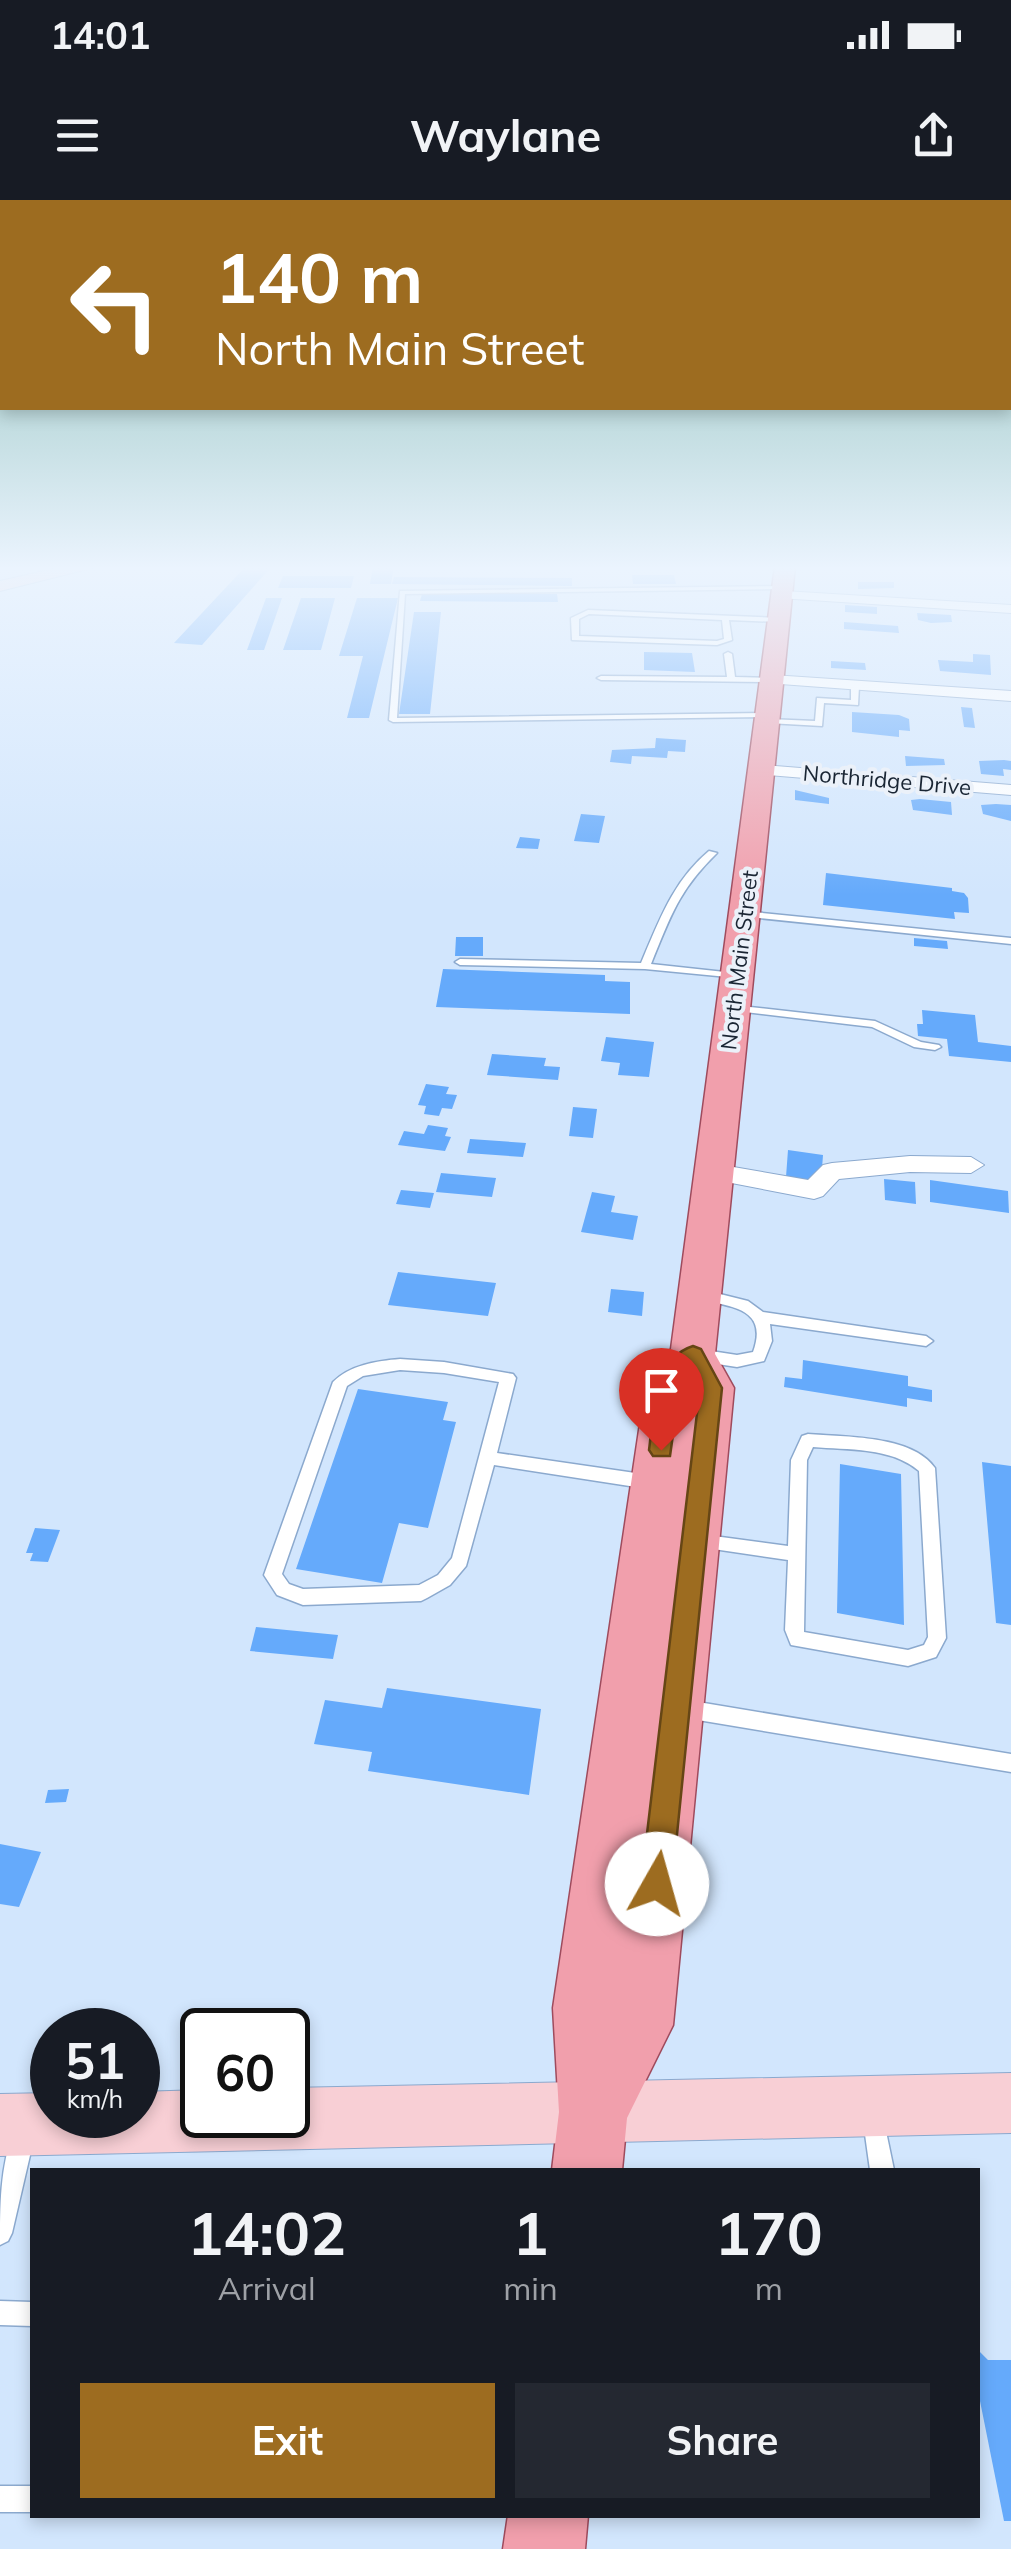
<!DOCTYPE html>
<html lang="en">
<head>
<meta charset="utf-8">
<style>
  :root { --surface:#171b24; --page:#242831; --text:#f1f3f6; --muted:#9ea1a6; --accent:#9d6c20 }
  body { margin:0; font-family:Mulish,sans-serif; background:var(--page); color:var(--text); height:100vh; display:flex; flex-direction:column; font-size:38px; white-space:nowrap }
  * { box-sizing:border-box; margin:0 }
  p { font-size:32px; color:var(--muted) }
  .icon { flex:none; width:55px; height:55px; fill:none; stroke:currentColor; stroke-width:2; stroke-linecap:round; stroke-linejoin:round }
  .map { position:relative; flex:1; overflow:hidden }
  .drawer { position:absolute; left:30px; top:1968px; width:950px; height:350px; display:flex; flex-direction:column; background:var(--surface); border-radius:0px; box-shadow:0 5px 15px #0003 }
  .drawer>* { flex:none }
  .banner { position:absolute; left:0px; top:0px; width:1012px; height:210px; box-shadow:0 5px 15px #0003; background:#9d6c20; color:#fff; overflow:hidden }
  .speed { position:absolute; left:30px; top:1808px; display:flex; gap:20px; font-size:50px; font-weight:700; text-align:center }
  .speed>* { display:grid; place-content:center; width:130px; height:130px; border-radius:50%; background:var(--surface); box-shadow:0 5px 15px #0003; line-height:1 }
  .speed small { font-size:25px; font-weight:400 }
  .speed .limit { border:5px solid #111; border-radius:15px; background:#fff; color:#111 }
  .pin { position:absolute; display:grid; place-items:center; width:85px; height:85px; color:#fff; margin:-102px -42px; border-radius:50% 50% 50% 0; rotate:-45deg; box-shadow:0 0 10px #0007 }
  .pin .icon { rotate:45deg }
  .me { position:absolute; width:110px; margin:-55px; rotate:7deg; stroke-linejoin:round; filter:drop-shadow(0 0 8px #0008) }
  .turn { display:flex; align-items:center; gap:35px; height:210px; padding:0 50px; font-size:45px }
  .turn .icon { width:130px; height:130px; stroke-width:2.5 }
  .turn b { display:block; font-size:70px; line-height:85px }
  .eta { display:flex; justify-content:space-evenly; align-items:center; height:170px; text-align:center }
  .eta b { font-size:60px; font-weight:700; line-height:70px }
  .primary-button { display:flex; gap:20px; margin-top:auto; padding:20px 50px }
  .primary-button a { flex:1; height:115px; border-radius:0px; background:var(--accent); color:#fff; font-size:40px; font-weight:700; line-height:115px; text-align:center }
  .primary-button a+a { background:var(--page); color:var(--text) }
  .status { display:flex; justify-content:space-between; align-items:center; height:70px; padding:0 50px; background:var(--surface); direction:ltr }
  .status svg { height:28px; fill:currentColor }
  header { display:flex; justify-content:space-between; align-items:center; height:130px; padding:0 50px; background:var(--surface); font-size:45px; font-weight:700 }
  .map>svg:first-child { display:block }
  .building { fill:#65aafb }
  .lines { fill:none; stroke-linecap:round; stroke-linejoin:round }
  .lane-casing { stroke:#8ba9ce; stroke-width:3 }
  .street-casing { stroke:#8ba9ce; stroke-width:2 }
  .secondary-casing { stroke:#8ba9ce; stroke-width:2 }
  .primary-casing { stroke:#9f4b5d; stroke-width:3 }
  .lane { fill:#fff; fill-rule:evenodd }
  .street { fill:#fff; fill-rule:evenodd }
  .secondary { fill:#f8cfd5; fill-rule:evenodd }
  .primary { fill:#f19fac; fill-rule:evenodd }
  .route { fill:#9d6c20; stroke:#664615; stroke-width:2.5 }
  .labels { text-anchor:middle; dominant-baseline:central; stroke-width:8; stroke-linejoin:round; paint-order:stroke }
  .far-street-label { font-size:22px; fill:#192533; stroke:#ebf1f9 }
</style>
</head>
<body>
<div class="status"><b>14:01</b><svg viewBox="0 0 49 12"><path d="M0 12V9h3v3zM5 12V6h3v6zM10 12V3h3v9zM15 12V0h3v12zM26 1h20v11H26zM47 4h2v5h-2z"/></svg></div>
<header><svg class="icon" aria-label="menu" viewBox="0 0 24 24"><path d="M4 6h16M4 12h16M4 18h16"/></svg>Waylane<svg class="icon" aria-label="share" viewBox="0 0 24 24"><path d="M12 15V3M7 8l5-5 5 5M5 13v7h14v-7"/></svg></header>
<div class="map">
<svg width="1011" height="2349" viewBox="0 0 1011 2349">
  <rect width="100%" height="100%" fill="#d2e6fd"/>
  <path class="building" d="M246,366H272L202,445L174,443Z
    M373,366H394L391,384H370Z
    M632,375H674L676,384H633Z
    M283,376H354L351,388H278Z
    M394,377L572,378V386L392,384Z
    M858,382H894V388L858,389Z
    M422,394H557L558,402L420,401Z
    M266,398H282L264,450H247Z
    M301,398H335L321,450H283Z
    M357,398H398L369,518H347L363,456H339Z
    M845,405L877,407V414L845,412Z
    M414,412H441L430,514H399Z
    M917,413L951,415L952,422L931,423L918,420Z
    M844,422L898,426L899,433L844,429Z
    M644,452L692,453L695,472L644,470Z
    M973,454L990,455L991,475L940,471L938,460L973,462Z
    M831,461L865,463L866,470L831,468Z
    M961,507L972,508L975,528L964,527Z
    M852,512L899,515L909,519L910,531L899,530V537L852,532Z
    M656,538L686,540L685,552L668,551L667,558L632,556L631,564L610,562L612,550L655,548Z
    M905,556L944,559L945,565L906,566Z
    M1004,560L1011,561V570L1003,569L1004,576L981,574L979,561Z
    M795,590L829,598V604L795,600Z
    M920,599L951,602L952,615L913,610L911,600Z
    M996,604L1011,605V621L983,614L981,605Z
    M581,614L605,616L599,643L574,641Z
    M520,637L540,639L538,649L516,648Z
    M826,673L952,688V691L964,693L968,698L969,713L954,712L955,719L823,705Z
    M456,737H483V756H455Z
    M914,738L947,741L948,749L914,746Z
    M443,769L605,775V781L630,782V814L436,807Z
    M922,810L975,815L978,842L1011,846V862L949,856L947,839L918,836L917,824H923Z
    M606,837L654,842L649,877L618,875L620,863L601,861Z
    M492,854L546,858L544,866L560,867L558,880L487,875Z
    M426,884L449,887L446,894L457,895L452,909L442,908L439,916L424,914L426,906L418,905Z
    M573,907L597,909L593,938L569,936Z
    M428,925L448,928L445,936L451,937L445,951L398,945L404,931L424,934Z
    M470,939L526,943L523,957L467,953Z
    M788,950L823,955L821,982L786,977Z
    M441,973L496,978L492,997L436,992Z
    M884,979L915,982L916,1004L885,1000Z
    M930,980L1008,991L1009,1013L930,1002Z
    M401,990L434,993L430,1008L396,1004Z
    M592,992L615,996L611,1012L638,1016L633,1040L581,1032Z
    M398,1072L496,1083L488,1116L388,1105Z
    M611,1089L644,1092L642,1116L608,1112Z
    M803,1160L908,1176V1186L932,1190V1202L907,1198V1207L784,1187L785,1177L802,1179Z
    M358,1189L448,1202L443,1220L456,1222L428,1328L399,1323L382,1383L296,1369Z
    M982,1262L1011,1266V1425L996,1423Z
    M840,1264L901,1274L904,1425L837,1413Z
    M35,1328L60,1330L48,1362L30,1361L33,1353H26Z
    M256,1427L338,1435L333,1459L250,1451Z
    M387,1488L541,1509L529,1595L368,1571L372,1552L314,1544L325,1500L382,1508Z
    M69,1589L66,1602L45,1603L48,1590Z
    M0,1644L41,1652L19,1707L0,1704Z
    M978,2150L988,2160H1011V2321H1004L978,2191Z"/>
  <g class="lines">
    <defs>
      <path id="lane" d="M783,386L785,389L405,394L397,518L768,513L772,515L771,517L393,522L389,520L400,391Z
        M588,410L779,418L783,420L779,422L729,420L732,440L717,445L572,440L571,418ZM589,414L722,420L724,439L717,441L579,436V419Z
        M728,452L732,454L735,477L772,478L776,480L772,482L601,480L597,478L601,476L727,477L724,454Z
        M855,484L859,486L858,505L824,503L822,526L768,523L764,521L768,519L815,521L817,498L851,500V486Z
        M709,651L717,653C679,690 671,715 651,764L734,773L739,776L738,778L645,769L460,765L455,762L460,759L641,763C659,721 673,681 709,651Z
        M743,711L1011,738V744L739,716L738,714Z
        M732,805L875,821L921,842L939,845L941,847L935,850L914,847L872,827L728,810V806Z
        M704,1090L748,1101L763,1112L926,1136L933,1141L926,1146L770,1124L772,1141L764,1161L737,1167L698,1161L693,1159L691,1155L693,1151L698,1149L737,1155L753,1152C769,1108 731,1107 699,1099L697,1095Z
        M400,1159L444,1162L513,1174L516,1178L497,1253L649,1275L655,1277L657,1282L655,1287L649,1289L494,1265L466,1366L450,1385L427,1398L421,1401L303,1405L277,1395L264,1375L333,1182C350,1165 376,1161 400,1159ZM400,1170L444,1173L499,1182L452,1358L438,1375L419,1385L303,1389L289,1384L282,1374L347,1186L363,1176Z
        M808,1234C845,1237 912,1235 935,1268L946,1438L936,1457L908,1466L791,1445L785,1430L788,1360L693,1346L691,1341L693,1336L699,1334L788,1346L791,1260L802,1236ZM813,1247C847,1250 892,1247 919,1271L928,1437L924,1445L908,1450L804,1432L807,1260Z
        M686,1500L1011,1554V1572L686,1518L679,1515L677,1509L679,1503Z
        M874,1909L882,1912L894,1970H870L863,1920L866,1912Z
        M22,1926L30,1930L34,1938L12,2033L8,2041L0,2045C0,2006 0,1967 14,1930Z
        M0,2101L32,2102V2126L0,2125Z
        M0,2286H32V2312H0Z"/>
      <path id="street" d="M784,391L1011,405V413L779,398V392Z
        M772,475L1011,491V501L767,483L764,480Z
        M763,565L1011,585V595L757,574L754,570Z
        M910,956L971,957L984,965L971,973L910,972L839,979L823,996L814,999L716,980L703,972L716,964L808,980L823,965L832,963Z"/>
      <path id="secondary" d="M66,366H100L0,391V381Z
        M1011,1873V1933L0,1956V1894L52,1893V1915H138V1892L202,1890V1915H288V1888Z"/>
      <path id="primary" d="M775,366H795L715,1154L734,1188L673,1825L627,1918L622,1970H552L559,1912L553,1808L646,1183L671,1149Z
        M508,2315H588L585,2349H503Z"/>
    </defs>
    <use href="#lane" class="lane-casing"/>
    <use href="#street" class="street-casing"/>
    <use href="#secondary" class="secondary-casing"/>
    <use href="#primary" class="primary-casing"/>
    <use href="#lane" class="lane"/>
    <use href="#street" class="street"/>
    <use href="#secondary" class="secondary"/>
    <use href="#primary" class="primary"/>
  </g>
  <linearGradient id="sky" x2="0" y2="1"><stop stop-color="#82b9b3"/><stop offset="0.53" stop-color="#ebf4fe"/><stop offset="1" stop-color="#ebf4fe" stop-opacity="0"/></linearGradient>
  <rect width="1011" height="695" fill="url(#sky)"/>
  <path class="route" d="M693,1146L701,1149L722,1188L672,1684L668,1695L657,1699L646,1695L641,1684L700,1188L691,1172L680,1185L670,1256H653L649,1250C654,1215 652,1159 693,1146Z"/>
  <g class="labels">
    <g class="far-street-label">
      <text transform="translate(887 580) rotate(5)">Northridge Drive</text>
      <text transform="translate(739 760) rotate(-83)">North Main Street</text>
    </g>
  </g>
</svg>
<div class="speed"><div>51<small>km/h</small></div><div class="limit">60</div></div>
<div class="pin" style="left:661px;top:1250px;background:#d93025"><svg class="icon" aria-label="arrive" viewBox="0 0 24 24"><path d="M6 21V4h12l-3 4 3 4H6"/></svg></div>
<svg class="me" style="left:657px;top:1684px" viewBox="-20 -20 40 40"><circle r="19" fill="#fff"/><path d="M0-13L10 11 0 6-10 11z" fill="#9d6c20"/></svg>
<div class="banner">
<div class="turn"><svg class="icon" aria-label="left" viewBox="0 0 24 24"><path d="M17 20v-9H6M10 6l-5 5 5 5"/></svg><div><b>140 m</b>North Main Street</div></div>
</div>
<section class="drawer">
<div class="eta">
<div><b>14:02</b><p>Arrival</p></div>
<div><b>1</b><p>min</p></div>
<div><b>170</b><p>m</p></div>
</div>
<div class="primary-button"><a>Exit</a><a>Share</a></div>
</section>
</div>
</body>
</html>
